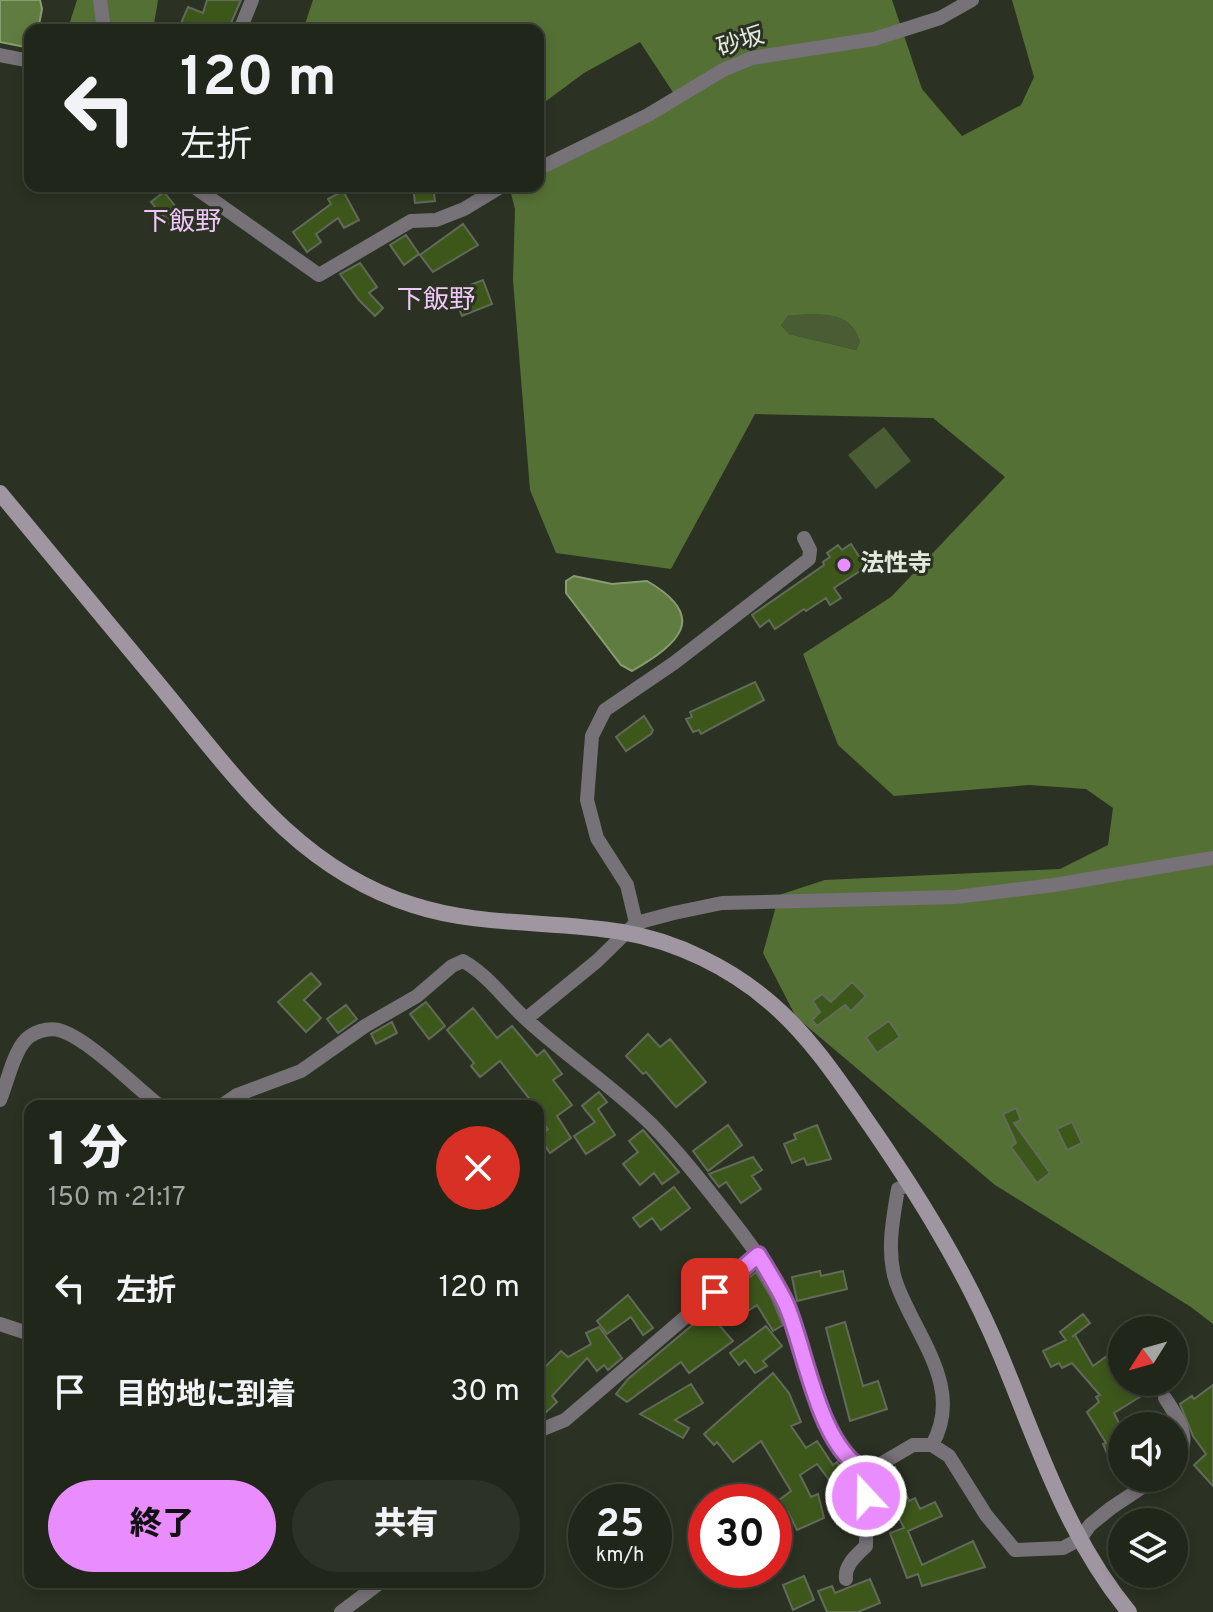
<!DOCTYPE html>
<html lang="ja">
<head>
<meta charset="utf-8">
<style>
  :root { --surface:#20261a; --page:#2d3227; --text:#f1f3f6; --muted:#a2a5a2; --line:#3d4339; --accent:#e98dfe }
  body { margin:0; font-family:Overpass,"Noto Sans JP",sans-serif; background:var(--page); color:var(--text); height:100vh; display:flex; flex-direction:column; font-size:30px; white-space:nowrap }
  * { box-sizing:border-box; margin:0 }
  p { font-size:26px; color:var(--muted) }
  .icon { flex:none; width:44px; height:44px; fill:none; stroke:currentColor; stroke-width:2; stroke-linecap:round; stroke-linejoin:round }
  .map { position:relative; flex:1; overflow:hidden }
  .side { position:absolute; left:24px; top:1100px; width:520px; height:488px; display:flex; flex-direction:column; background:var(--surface); border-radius:16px; box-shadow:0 4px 12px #0003,0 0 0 2px var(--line) }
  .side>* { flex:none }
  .hud { position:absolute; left:24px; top:24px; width:520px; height:168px; border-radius:16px; box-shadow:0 4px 12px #0003,0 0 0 2px var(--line); background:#20261a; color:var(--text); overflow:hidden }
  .needle { width:52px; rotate:233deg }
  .buttons { position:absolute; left:1108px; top:1316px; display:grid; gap:16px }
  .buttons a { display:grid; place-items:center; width:80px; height:80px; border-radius:50%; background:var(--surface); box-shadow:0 4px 12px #0003,0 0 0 2px var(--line); font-size:40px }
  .speed { position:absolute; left:568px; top:1484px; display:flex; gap:16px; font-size:40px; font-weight:700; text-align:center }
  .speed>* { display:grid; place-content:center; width:104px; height:104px; border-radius:50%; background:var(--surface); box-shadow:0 4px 12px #0003,0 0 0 2px var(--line); line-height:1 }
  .speed small { font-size:20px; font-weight:400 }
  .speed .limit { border:12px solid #d22; background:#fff; color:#111 }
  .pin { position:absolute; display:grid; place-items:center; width:68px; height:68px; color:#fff; margin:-34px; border-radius:16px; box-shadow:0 4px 12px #0006 }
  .me { position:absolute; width:88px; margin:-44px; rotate:339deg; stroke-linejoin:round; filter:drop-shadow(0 0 6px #0008) }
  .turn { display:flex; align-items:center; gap:28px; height:168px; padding:0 24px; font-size:36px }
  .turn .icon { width:104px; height:104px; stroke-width:2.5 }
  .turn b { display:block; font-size:56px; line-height:68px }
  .round { display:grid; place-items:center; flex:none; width:84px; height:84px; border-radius:42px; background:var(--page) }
  .headline { display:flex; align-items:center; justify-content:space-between; height:136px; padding:0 24px }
  h1 { font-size:48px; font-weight:800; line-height:60px }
  .action { display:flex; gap:16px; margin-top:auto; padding:16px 24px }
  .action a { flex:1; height:92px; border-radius:48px; background:var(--accent); color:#111; font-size:32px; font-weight:800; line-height:92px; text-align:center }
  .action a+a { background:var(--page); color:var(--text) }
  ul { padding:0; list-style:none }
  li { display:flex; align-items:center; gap:24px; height:104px; padding:0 24px }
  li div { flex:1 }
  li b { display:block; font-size:30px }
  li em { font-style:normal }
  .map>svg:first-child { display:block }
  .green { fill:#495c33 }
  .forest { fill:#557035; fill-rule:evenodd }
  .water { fill:#607c40; stroke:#889d70; stroke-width:2 }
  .building { fill:#3d571b; stroke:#626b5a; stroke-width:2 }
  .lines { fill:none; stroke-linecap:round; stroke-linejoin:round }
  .street { stroke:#777178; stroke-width:14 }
  .secondary { stroke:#9f96a2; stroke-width:16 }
  .route-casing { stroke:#975ca5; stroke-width:20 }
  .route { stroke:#e98dfe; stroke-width:14 }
  .poi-dot { fill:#e98dfe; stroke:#2b3223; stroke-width:3 }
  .labels { text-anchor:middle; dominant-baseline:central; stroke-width:6; stroke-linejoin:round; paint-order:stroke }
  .street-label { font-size:24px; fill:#e4e9df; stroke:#2b3223 }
  .poi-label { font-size:24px; font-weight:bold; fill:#e4e9df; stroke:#2b3223; text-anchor:start }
  .neighbourhood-label { font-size:26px; fill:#efc6f8; stroke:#2b3223 }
</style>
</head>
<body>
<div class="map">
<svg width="1213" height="1612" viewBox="0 0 1213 1612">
  <rect width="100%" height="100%" fill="#2b3223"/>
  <path class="green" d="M789,315C819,315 850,308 860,342L856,350L789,334L781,325Z
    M884,427L911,461L876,489L848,455Z"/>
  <path class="forest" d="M77,0H158L153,30L68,28Z
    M313,0H892L922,89L962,136L1021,105L1034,77L1012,0H1213V1324L1191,1307L995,1185L796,1017L763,953L779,895L825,880L1060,869L1108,845L1113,808L1086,789L1029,785L894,796L838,745L803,654L891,597L1005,477L933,418L755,414L671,569L556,553L530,490L513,280L515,209L509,186H538V165L680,103L640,42L584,73L538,107V30H303ZM789,315C819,315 850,308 860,342L856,350L789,334L781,325Z"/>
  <path class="water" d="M0,0H40L42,9L38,30H30V48L0,42Z
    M574,576L612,584L647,581C709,617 680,643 632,671L621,665L566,593V581Z"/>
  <path class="building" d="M207,0H241L228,30H178L188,7L203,13Z
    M413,186H433L435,201L415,203Z
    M343,191L359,220L344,228L338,218L316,234L321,242L307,252L293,232L331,204L328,199Z
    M164,192L184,217L172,227L151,202Z
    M463,224L478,245L433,272L420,255Z
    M406,235L419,254L404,265L390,245Z
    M360,263L377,287L369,293L383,308L375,316L359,300L340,274Z
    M483,280L492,304L462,316L452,292Z
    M851,544L866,567L834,588L841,598L830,605L826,598L806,611L804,609L775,629L769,620L760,627L752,615L824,565L823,562L830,557L827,553L838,545L842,550Z
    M755,682L764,700L701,734L699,730L693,732L686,719L692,717L690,712Z
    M644,716L653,730L651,734L626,751L616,737Z
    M311,973L321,984L304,1000L321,1018L306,1032L278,1002Z
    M852,982L866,996L851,1011L845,1005L817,1026L812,1020L820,1012L813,1001L822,994L831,1002Z
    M426,1002L445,1026L429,1039L410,1014Z
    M346,1005L357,1019L338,1033L327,1019Z
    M473,1008L497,1038L512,1026L537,1056L544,1050L562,1074L553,1080L572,1105L557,1116L571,1138L550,1153L538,1136L548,1129L538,1117V1106H535L500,1061L480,1077L471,1066L474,1063L447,1030Z
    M889,1021L900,1037L877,1053L866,1037Z
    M392,1022L397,1033L376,1044L371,1034Z
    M648,1034L660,1047L670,1039L706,1082L676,1107L646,1072L643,1074L626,1056Z
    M599,1092L607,1102L598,1109L615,1135L586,1154L574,1136L595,1122L582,1106Z
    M1016,1108L1021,1120L1014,1123L1050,1173L1037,1183L1011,1147L1016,1143L1003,1114Z
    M1072,1122L1082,1143L1067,1150L1057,1129Z
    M728,1125L742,1145L708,1171L693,1151Z
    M817,1125L831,1159L807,1165L804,1158L792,1163L784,1144L796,1139L794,1134Z
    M643,1130L679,1172L662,1184L654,1173L640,1185L623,1164L638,1152L629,1141Z
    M753,1157L762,1170L752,1176L761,1189L741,1203L726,1182L719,1187L709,1174Z
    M674,1187L690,1208L661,1230L652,1218L640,1227L633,1218Z
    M820,1271L821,1276L843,1271L847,1289L797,1301L792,1277Z
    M756,1272L772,1299L783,1325L773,1331L757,1305L739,1317L725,1297Z
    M628,1295L653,1328L643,1335L631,1317L607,1334L597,1321Z
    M708,1312L733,1341L689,1373L681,1362L627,1402L616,1394L628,1379Z
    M1083,1314L1090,1323L1072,1337L1075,1335L1093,1366L1122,1345V1382H1128L1132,1388L1146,1382L1151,1390L1114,1413L1122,1429V1475L1111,1462L1103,1444L1106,1443L1087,1412L1099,1402L1096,1397L1100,1395L1072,1363L1062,1368L1059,1363L1051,1367L1043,1351L1066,1340L1060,1332Z
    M845,1322L863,1386L878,1381L887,1409L850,1421L826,1328Z
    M766,1326L782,1346L763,1361L767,1366L755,1373L745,1360L739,1365L730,1353Z
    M599,1327L622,1358L608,1370L604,1365L597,1371L587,1358L552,1396L557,1402L538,1420V1359L546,1366L561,1351L568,1357L591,1344L586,1333Z
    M773,1373L789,1393L801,1422L791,1426L806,1448L817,1441L833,1465L837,1462L843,1472L830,1481L817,1464L800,1475L811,1497L818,1494L824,1518L797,1530L788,1512L784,1515L775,1503L791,1491L761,1441L733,1462L717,1442L714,1445L704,1434Z
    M691,1384L703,1403L675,1420L689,1428L683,1438L640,1414Z
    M1213,1385V1486L1194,1465L1206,1454L1193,1436L1180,1404L1192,1396L1194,1399Z
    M895,1467L909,1501L915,1498L920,1509L935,1502L942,1516L908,1531L922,1565L973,1541L985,1567L922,1586L918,1574L907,1578L890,1533L904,1528L891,1502L883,1504L877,1492L882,1486L878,1477Z
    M804,1576L814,1600L793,1610L783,1585Z
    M870,1579L880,1603L858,1612H827L818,1591L832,1586L835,1593Z"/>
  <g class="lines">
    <path class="street" d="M100,0L104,30
      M240,30L252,0
      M0,55L30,61
      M538,169L648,115L723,70L752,58L874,39L940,18L972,0
      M193,186L319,275L411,221L436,220L464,209L502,186
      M636,923L627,885L597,838L587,800L592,736L605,710L674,663L809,559L810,550L804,538
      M526,1019L597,961L636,923L674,913L722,903L956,897L1054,885L1213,858
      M0,1100C7,1083 12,1058 23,1043C31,1032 49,1026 62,1031C92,1042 133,1085 160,1106
      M221,1106L237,1095L301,1071L365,1026L417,996L452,966L463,961C488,975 505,1000 526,1019C566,1056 613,1086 652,1125C683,1157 711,1193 738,1228C756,1252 775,1277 786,1305C805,1351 819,1449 867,1472L913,1445H932L949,1456L986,1515L1015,1550L1063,1548L1080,1539L1090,1525L1111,1508L1156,1478
      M910,1184L898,1189C893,1218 886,1252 896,1282C915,1336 965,1387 932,1445
      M0,1324L30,1334
      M1165,1398C1180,1421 1193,1440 1174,1465
      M538,1431L565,1420L758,1255
      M846,1579C844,1565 857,1555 866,1546L867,1472
      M341,1612L381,1582"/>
    <path class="secondary" d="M0,493C52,556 104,619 156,681C231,771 295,868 413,905C480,927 553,920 622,932C676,941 731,968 772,1004C808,1035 836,1076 863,1115C916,1191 966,1271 1001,1356C1038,1445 1067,1537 1129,1612"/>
  </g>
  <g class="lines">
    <defs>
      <path id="route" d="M715,1292L758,1255C768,1271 778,1287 786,1304C806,1350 818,1448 867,1472L866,1496"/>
    </defs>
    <use href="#route" class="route-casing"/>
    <use href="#route" class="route"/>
  </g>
  <circle class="poi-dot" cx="844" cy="565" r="8"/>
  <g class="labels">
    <g class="street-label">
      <text transform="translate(741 43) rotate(-18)">砂坂</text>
    </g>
    <g class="poi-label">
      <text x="860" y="565">法性寺</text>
    </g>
    <g class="neighbourhood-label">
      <text x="182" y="223">下飯野</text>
      <text x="436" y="301">下飯野</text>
    </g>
  </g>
</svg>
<div class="buttons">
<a><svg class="needle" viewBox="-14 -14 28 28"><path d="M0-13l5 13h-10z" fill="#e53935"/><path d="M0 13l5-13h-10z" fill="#a2a5a2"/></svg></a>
<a><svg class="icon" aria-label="sound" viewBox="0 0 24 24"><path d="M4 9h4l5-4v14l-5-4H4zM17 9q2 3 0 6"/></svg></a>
<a><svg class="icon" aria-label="layers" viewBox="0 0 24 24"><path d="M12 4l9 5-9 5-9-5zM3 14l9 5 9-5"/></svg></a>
</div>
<div class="speed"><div>25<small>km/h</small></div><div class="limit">30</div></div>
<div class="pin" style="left:715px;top:1292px;background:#d93025"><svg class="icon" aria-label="arrive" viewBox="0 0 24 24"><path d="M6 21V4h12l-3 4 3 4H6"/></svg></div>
<svg class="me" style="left:866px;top:1496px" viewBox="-20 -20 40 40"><circle r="17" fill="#e98dfe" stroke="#fff" stroke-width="3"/><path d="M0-11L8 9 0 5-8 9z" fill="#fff"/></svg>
<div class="hud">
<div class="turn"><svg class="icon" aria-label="left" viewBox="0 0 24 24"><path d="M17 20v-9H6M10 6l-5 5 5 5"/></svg><div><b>120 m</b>左折</div></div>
</div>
<section class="side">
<div class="headline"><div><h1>1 分</h1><p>150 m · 21:17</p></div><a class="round" style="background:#d93025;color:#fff"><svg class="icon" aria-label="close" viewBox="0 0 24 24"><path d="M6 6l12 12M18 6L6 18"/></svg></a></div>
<ul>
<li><svg class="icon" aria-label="left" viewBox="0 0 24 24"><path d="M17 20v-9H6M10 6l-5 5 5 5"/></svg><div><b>左折</b></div><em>120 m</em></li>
<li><svg class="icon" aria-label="arrive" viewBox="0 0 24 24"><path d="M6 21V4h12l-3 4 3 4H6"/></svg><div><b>目的地に到着</b></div><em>30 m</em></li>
</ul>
<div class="action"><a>終了</a><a>共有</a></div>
</section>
</div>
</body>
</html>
